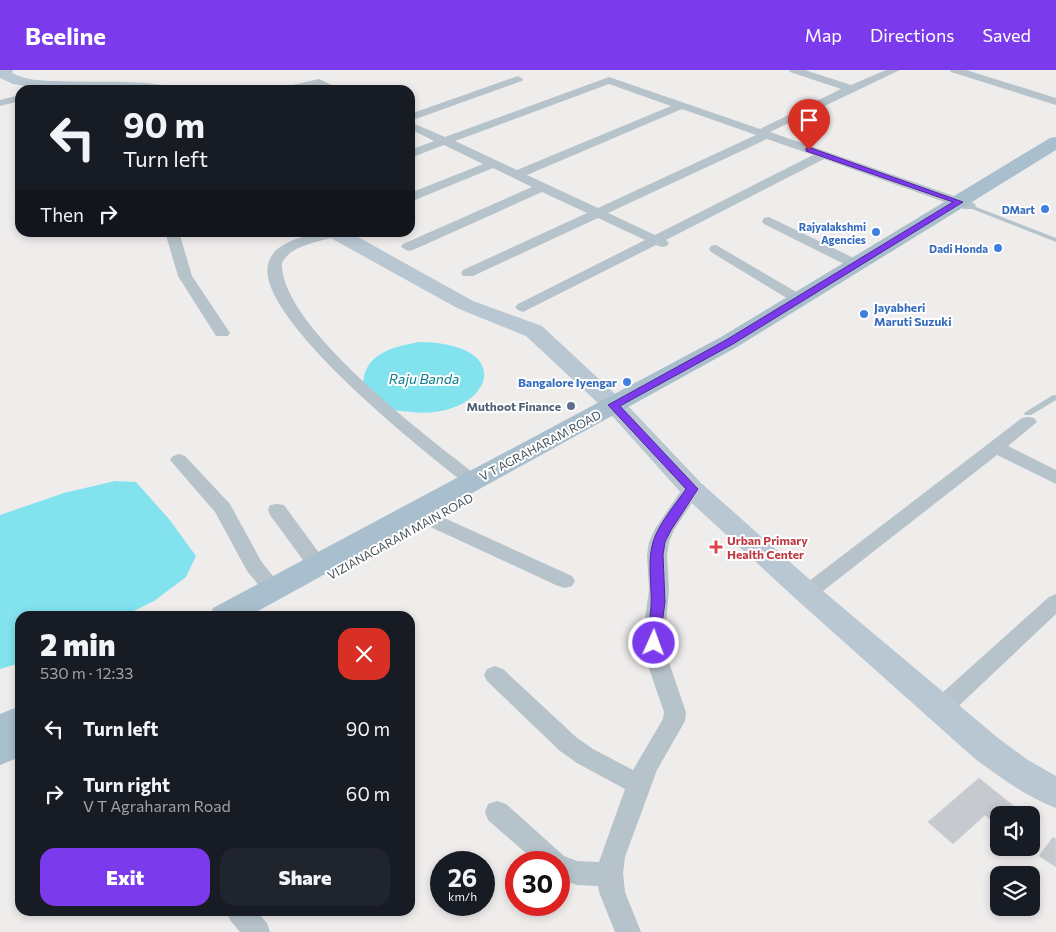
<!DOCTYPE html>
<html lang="en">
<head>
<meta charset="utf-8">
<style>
  :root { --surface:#171b24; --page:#20242c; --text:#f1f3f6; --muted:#9ea1a6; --accent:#7c3aed }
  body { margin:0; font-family:Commissioner,sans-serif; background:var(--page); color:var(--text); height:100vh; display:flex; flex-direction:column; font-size:19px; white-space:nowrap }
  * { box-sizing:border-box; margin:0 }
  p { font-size:16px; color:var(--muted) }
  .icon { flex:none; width:28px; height:28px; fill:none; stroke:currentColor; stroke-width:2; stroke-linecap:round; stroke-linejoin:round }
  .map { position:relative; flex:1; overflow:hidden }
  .side { position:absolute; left:15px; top:541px; width:400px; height:305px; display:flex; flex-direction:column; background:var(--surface); border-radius:15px; box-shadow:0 2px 8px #0003 }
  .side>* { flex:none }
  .hud { position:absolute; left:15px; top:15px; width:400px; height:152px; border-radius:15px; box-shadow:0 2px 8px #0003; background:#171b24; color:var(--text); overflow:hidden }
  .tools { position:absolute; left:990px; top:736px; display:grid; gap:10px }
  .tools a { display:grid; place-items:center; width:50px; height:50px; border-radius:10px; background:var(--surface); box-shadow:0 2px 8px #0003; font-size:25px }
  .speed { position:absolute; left:430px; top:781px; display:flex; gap:10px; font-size:25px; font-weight:700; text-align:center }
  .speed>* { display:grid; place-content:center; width:65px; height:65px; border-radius:50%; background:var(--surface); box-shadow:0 2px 8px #0003; line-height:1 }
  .speed small { font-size:12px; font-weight:400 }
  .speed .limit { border:8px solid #d22; background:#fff; color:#111 }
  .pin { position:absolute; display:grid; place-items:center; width:42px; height:42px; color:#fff; margin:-51px -21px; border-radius:50% 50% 50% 0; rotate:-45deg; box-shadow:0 0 5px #0007 }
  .pin .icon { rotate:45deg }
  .me { position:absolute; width:55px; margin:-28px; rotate:2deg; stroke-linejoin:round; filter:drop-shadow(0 0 4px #0008) }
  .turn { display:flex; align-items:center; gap:18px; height:105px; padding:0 25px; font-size:22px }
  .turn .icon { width:65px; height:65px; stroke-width:2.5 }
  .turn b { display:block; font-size:35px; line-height:42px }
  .then { display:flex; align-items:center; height:48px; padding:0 25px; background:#0003; gap:10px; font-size:19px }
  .round { display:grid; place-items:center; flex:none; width:52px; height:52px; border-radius:15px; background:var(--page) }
  .summary { display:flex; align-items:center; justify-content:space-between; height:85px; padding:0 25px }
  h1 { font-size:30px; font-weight:800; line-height:38px }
  .action { display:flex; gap:10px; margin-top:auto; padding:10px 25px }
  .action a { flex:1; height:58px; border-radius:15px; background:var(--accent); color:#fff; font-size:20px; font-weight:800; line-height:58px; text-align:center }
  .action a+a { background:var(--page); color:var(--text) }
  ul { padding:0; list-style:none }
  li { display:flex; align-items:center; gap:15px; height:65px; padding:0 25px }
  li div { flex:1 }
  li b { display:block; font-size:19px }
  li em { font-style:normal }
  header { display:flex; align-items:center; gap:30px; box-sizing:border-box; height:70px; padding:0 25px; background:var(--accent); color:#fff }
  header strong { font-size:24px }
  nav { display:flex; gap:28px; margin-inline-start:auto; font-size:18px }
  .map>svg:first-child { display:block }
  .water { fill:#82e3ef }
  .building { fill:#c6cacf; stroke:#d0d3d8 }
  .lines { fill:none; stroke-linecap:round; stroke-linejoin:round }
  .lane { fill:#b7c3ca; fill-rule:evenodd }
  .street { fill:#b7c3ca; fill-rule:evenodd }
  .secondary { fill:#b9c7d2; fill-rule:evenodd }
  .primary { fill:#aabfcd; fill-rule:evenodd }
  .route { fill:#7c3aed; stroke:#51269a }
  .shop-dot { fill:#3f7fe0; stroke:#fff; stroke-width:2 }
  .service-dot { fill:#5c6f8a; stroke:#fff; stroke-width:2 }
  .health-dot { fill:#e0444e; stroke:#fff; stroke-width:2 }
  .labels { text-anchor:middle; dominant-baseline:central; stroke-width:4; stroke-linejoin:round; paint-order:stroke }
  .far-shop-label { font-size:11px; font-weight:bold; fill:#366cbe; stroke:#fff; text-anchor:end }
  .shop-label { font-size:12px; font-weight:bold; fill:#366cbe; stroke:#fff; text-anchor:start }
  .service-label { font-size:12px; font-weight:bold; fill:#4e5e75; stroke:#fff; text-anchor:end }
  .street-label { font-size:12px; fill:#44525a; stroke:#fff }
  .health-label { font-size:12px; font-weight:bold; fill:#be3a42; stroke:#fff; text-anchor:start }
  .water-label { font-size:14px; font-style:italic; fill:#097d8b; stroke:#fff }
</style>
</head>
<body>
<header>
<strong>Beeline</strong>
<nav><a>Map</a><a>Directions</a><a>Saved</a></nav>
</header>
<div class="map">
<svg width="1056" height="862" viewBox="0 0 1056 862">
  <rect width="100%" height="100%" fill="#efecec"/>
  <path class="water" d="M419,272C523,273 489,351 411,342C401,341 389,340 381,335C374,330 369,321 363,315C364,283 393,277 419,272Z
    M115,411L136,412L169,449L196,486L186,507L154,531L123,546H20V593L0,599V445L64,423Z"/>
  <path class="building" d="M979,708L1021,742L1018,745H999V757L985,745L953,774L928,752Z
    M1053,767L1056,769V797L1039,786Z"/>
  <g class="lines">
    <path class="lane" d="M967,135H971L1056,168V172L967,137Z
      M1053,325H1056V330L1031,345H1025L1024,343Z"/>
    <path class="street" d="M789,0H805L851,15L886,0H900L770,62L974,133L976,136L974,139H964L824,89L666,170L669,173L667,176L662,177L656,175L523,242L518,240L515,237L518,234L645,170L598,148L473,206H463L461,203L463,200L587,143L542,122L413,180L408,181L401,177L403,174L532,117L493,98L410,132V123L483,94L444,75L410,88V80L434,71L410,59V52L445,67L609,7L760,59L841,19L790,2ZM609,14L671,36L517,100L455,71ZM682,39L756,65L598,138L527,105ZM767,69L813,85L655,165L608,143Z
      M950,0H966L1056,28V35L951,2Z
      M518,6L523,9L522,11L410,51V44Z
      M319,9L342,20H328L318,15L298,20H279L280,18Z
      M20,25V31L0,36V30Z
      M769,147L862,192L864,195L862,198H852L764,154L762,151L764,148Z
      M165,162H179L192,206L230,263L228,266H216L178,206Z
      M320,162L341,163L339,166C322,171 290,175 282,193C279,256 431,370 479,407L482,411L479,415L473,417L467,415C428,385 248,243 269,191C276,172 303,167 320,162Z
      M716,175L805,227L807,230L805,233H795L711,182L709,179L711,176Z
      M1028,347L1034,348L1037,352L1008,376L1056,400V414L997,385L814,528L807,530L800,528L797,523L800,518L1022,348Z
      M179,384L185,386L230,434L261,491L284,520L281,525L274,527L267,525L247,501L215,442L170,390L173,386Z
      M692,413L699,415L701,419L674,460L669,472L667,485L669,520L665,563L666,584L686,642L685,651L657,700L625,787L623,803L625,822L641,862H615L599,822L598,816L577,815L559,809V792H536L488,750L485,742L488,734L497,731L506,734L564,786L577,791L599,792L625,719L577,693L560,681L487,611L484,605L487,599L495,596L503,599L576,667L593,679L633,700L663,649L664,642L644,584L643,563L649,520L647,485L649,472L655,459L685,415Z
      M277,434L284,435L325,491L328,496L325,501L318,503L311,501L270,445L268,440L270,435Z
      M431,442L572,506L575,511L572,516L565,518L558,516L424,454L421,449L424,444Z
      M1056,524V544L948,646L940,648L932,646L929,639L932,632L1049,527Z
      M226,841H256L267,853L270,862H240L230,850Z"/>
    <path class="secondary" d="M0,0H13L12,3C25,10 42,11 57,11C92,13 139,9 172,17L175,20H49L13,14L0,8Z
      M325,162H349L473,231L542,256L630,338L701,413L817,516L998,668L1028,690L1056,706V738C1026,727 1000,707 974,688L797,530L683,425L614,348L526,266L459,239L327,166Z"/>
    <path class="primary" d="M1056,67V80L737,277L249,546H209L213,538L721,267L1050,68Z
      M20,636V687L0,695V644Z"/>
  </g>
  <path class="route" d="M806,78H811L963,132L733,274L620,336L698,419L671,460L665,472L663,485L665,532L659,577H650C645,568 648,556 650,546C654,522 646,495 653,472C659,453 675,435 686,419L608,335L726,270L953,132L806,81Z"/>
  <g class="shop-dot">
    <circle cx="1045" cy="139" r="5"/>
    <circle cx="876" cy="162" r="5"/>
    <circle cx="998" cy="178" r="5"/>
    <circle cx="864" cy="244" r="5"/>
    <circle cx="627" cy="312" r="5"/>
  </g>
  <circle class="service-dot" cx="571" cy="336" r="5"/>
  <path class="health-dot" d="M713.5 469.5h5v5h5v5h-5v5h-5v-5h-5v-5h5z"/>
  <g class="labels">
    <g class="far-shop-label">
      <text x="1035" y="139">DMart</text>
      <text x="866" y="156">Rajyalakshmi<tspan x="866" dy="13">Agencies</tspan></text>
      <text x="988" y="178">Dadi Honda</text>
    </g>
    <g class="shop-label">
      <text x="874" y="237">Jayabheri<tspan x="874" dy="14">Maruti Suzuki</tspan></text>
      <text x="617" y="312" text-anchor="end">Bangalore Iyengar</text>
    </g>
    <g class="service-label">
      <text x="561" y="336">Muthoot Finance</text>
    </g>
    <g class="street-label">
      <text transform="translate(540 375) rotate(-28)">V T AGRAHARAM ROAD</text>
      <text transform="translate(400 466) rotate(-29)">VIZIANAGARAM MAIN ROAD</text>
    </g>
    <g class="health-label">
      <text x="727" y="470">Urban Primary<tspan x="727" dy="14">Health Center</tspan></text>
    </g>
    <g class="water-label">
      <text x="424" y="308">Raju Banda</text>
    </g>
  </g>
</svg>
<div class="tools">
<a><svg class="icon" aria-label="sound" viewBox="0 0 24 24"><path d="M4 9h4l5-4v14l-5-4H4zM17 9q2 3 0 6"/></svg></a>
<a><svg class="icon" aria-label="layers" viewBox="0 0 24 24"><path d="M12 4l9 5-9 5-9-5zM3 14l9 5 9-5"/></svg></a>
</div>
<div class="speed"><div>26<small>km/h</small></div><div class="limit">30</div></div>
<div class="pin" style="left:809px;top:80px;background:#d93025"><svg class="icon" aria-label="arrive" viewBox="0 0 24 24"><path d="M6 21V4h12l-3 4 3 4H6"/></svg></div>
<svg class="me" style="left:654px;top:573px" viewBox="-20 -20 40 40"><circle r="17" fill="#7c3aed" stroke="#fff" stroke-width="3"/><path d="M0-11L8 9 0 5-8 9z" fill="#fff"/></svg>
<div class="hud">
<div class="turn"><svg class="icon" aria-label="left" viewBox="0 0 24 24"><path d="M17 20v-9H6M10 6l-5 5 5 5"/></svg><div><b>90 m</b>Turn left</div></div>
<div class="then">Then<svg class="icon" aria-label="right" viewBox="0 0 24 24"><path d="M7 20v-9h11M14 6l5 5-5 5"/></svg></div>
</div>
<section class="side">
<div class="summary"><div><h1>2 min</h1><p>530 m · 12:33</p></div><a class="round" style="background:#d93025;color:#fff"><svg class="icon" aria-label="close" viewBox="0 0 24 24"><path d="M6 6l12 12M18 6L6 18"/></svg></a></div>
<ul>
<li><svg class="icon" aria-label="left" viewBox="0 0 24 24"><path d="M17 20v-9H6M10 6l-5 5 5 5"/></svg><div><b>Turn left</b></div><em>90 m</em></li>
<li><svg class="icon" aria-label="right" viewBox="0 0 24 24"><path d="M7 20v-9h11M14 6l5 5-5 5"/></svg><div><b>Turn right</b><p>V T Agraharam Road</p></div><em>60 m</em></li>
</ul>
<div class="action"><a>Exit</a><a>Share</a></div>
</section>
</div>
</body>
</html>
